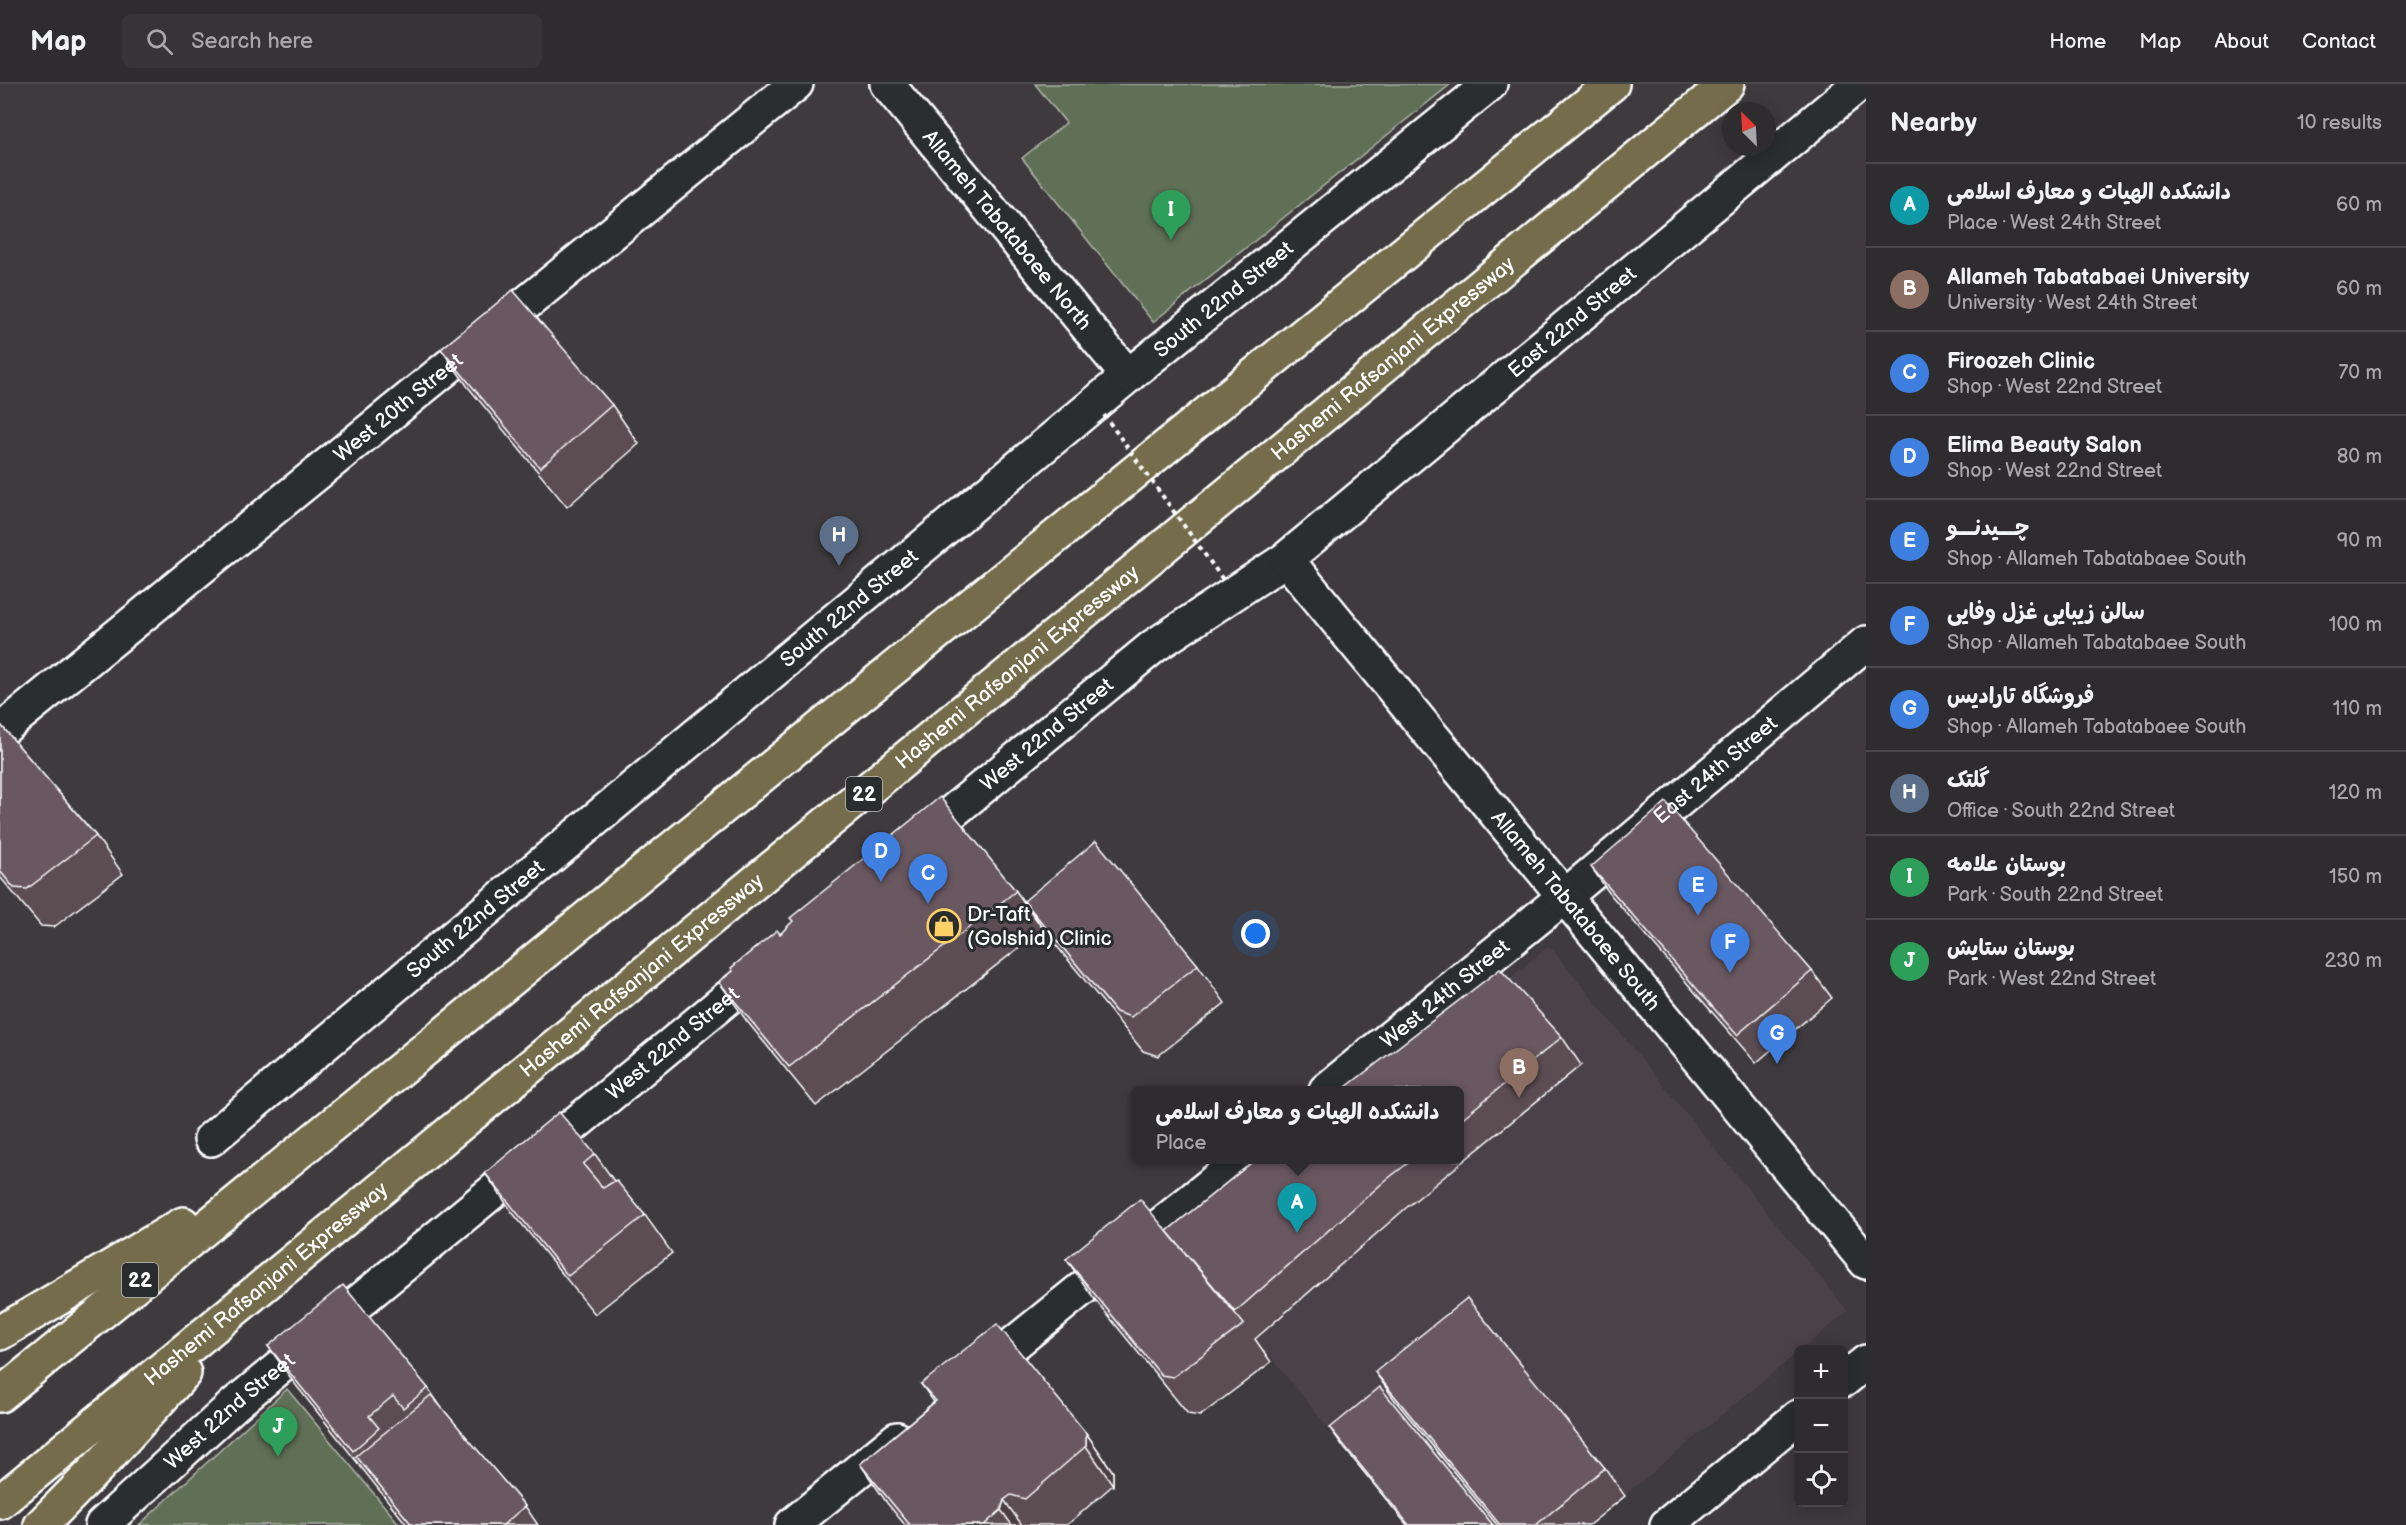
<!DOCTYPE html>
<html lang="en">
<head>
<meta charset="utf-8">
<style>
	:root { --surface:#2e2c2e; --page:#363436; --text:#f1f3f6; --muted:#a7a7aa; --line:#49484a; --accent:#ffd166 }
	body { margin:0; font-family:"Balsamiq Sans","Playpen Sans Arabic",sans-serif; background:var(--page); color:var(--text) }
	.controls { position:absolute; right:18px; bottom:18px; display:grid; overflow:hidden; border-radius:9px; box-shadow:0 3px 15px #0003 }
	.controls button { width:54px; height:54px; display:grid; place-items:center; padding:0; border:0; border-bottom:2px solid var(--line); background:var(--surface); color:var(--text); font:30px sans-serif }
	.compass { position:absolute; left:1722px; top:18px; width:54px; height:54px; border-radius:50%; background:var(--surface); box-shadow:0 3px 15px #0003; rotate:336deg }
	.you { position:absolute; left:1256px; top:850px; width:21px; height:21px; margin:-15px; border:4px solid #fff; border-radius:50%; background:#1a73e8; box-shadow:0 0 0 9px #1a73e833 }
	.badge { display:grid; place-items:center; width:39px; height:39px; border-radius:50%; background:var(--accent); color:#fff; font-size:20px; font-weight:700 }
	.pin { position:absolute; translate:-50% -50px; filter:drop-shadow(0 2px 3px #0008) }
	.pin::after { content:''; position:absolute; top:32px; width:21px; height:18px; background:inherit; clip-path:polygon(0 0,100% 0,50% 100%) }
	.popup { position:absolute; left:1131px; top:1002px; width:333px; height:78px; box-sizing:border-box; display:grid; place-content:center; border-radius:9px; background:var(--surface); filter:drop-shadow(0 2px 4px #0005); font-size:20px; white-space:nowrap; color:var(--muted) }
	.popup b { font-size:22px; color:var(--text) }
	.popup::after { content:''; position:absolute; left:50%; top:100%; margin-left:-12px; border:12px solid transparent; border-top-color:var(--surface) }
	.list { margin:0; padding:0; list-style:none }
	h2 { display:flex; justify-content:space-between; align-items:center; height:78px; margin:0; padding:0 24px; font-size:26px }
	h2 small { font-size:20px; font-weight:400; color:var(--muted) }
	.list li { display:grid; grid-template-columns:39px 1fr auto; gap:18px; align-items:center; box-sizing:border-box; height:84px; padding:0 24px; border-top:2px solid var(--line) }
	.list b { display:block; font-size:22px; white-space:nowrap }
	.list p { margin:0; font-size:20px; white-space:nowrap; color:var(--muted) }
	.list em { font-size:20px; font-style:normal; color:var(--muted) }
	.icon { flex:none; width:33px; height:33px; fill:none; stroke:currentColor; stroke-width:2; stroke-linecap:round; stroke-linejoin:round }
	.map { position:relative; flex:none; width:1866px; height:1441px; overflow:hidden }
	header { display:flex; align-items:center; gap:36px; box-sizing:border-box; height:84px; padding:0 30px; background:var(--surface); border-bottom:2px solid var(--line) }
	header strong { font-size:28px }
	nav { display:flex; gap:33px; margin-inline-start:auto; font-size:21px }
	.search { width:420px; height:54px; background:var(--page); display:flex; align-items:center; gap:15px; box-sizing:border-box; padding:0 21px; border-radius:9px; color:var(--muted); font-size:22px }
	main { display:flex }
	aside { flex:1; background:var(--surface) }
	.map>svg:first-child { display:block }
	.built { fill:#4c4348 }
	.green { fill:#616f57; stroke:#b0b7ab; stroke-width:1.5 }
	.lines { fill:none; stroke-linecap:round; stroke-linejoin:round }
	.street-casing { stroke:#fff; stroke-width:38 }
	.secondary-casing { stroke:#fff; stroke-width:38 }
	.highway-casing { stroke:#fff; stroke-width:38 }
	.street { stroke:#2a2d2e; stroke-width:33 }
	.secondary { stroke:#2a2d2e; stroke-width:33 }
	.highway { stroke:#746c4b; stroke-width:33 }
	.path-bridge { stroke:#fff; stroke-width:4; stroke-dasharray:4.5 4.5; stroke-linecap:butt }
	.wall { fill:#5c4d53; stroke:#fff; stroke-width:1.5 }
	.shaded-wall { fill:#4b3e43; stroke:#fff; stroke-width:1.5 }
	.building { fill:#6b5960; stroke:#fff; stroke-width:1.5 }
	.labels { text-anchor:middle; stroke-width:6; stroke-linejoin:round; paint-order:stroke }
	.shield { fill:#2a2d2e; stroke:#bfc0c0; stroke-width:1.5 }
	.shield-label { font-size:20px; font-weight:bold; fill:#fff }
	.street-label { font-size:21px; fill:#fff; stroke:#2a2d2e }
	.poi-label { font-size:21px; fill:#fff; stroke:#2a2d2e; text-anchor:start }
</style>
</head>
<body>
<header>
<strong>Map</strong>
<div class="search"><svg class="icon" aria-label="search" viewBox="0 0 24 24"><circle cx="10" cy="10" r="6"/><path d="M15 15l6 6"/></svg>Search here</div>
<nav><a>Home</a><a>Map</a><a>About</a><a>Contact</a></nav>
</header>
<main>
<div class="map">
<svg width="1866" height="1441" viewBox="0 0 1866 1441">
	<rect width="100%" height="100%" fill="#3e3a3d"/>
	<filter id="ink" filterUnits="userSpaceOnUse"><feTurbulence type="fractalNoise" baseFrequency=".0167" numOctaves="2"/><feDisplacementMap in="SourceGraphic" scale="12" xChannelSelector="R" yChannelSelector="G"/><feConvolveMatrix kernelMatrix="1 2 1 2 8 2 1 2 1" color-interpolation-filters="sRGB"/></filter>
	<g filter="url(#ink)">
		<path class="built" d="M1549 862 1848 1227 1802 1265 1798 1266V1268L1589 1441H1407L1183 1165 1459 1076V1006H1374Z"/>
		<path class="green" d="M1035 0H1451L1153 238 1022 74 1066 39Z
			M287 1305 400 1441H139Z"/>
		<g class="lines">
			<g class="street-casing">
				<g id="street">
					<path id="s1" d="M0 647 796 0"/>
					<path id="s2" d="M917 757 1154 562 1286 475"/>
					<path id="s3" d="M1326 1006 1564 813 1866 559"/>
					<path id="s4" d="M211 1055 1128 292"/>
					<path d="M979 1288 1241 1076"/>
					<path d="M1844 1296 1866 1278"/>
					<path id="s5" d="M102 1441 235 1320 764 884"/>
					<path d="M792 1441 897 1355"/>
					<path d="M1667 1441 1798 1333"/>
				</g>
			</g>
			<g class="secondary-casing">
				<g id="secondary">
					<path id="s6" d="M887 0 1128 292 1490 0"/>
					<path id="s7" d="M1859 0 1286 475 1866 1178"/>
				</g>
			</g>
			<g class="highway-casing">
				<g id="highway">
					<path d="M0 1249 183 1140"/>
					<path d="M0 1311 1612 0"/>
					<path id="s8" d="M0 1418 1727 0"/>
					<path d="M41 1441 106 1375 184 1289"/>
				</g>
			</g>
			<use href="#street" class="street"/>
			<use href="#secondary" class="secondary"/>
			<use href="#highway" class="highway"/>
			<path class="path-bridge" d="M1104 331 1224 497"/>
		</g>
		<path class="wall" d="M441 265 612 321 639 360 567 423 468 303Z
			M0 640 96 752 123 790 54 843 41 842 0 793Z
			M1591 783 1812 887 1832 914 1756 979 1610 810Z
			M1016 807 1043 845 816 1022 746 936 719 898 780 850Z
			M1024 817 1198 881 1225 919 1158 972 1143 967 1051 855Z
			M1562 953 1581 981 1406 1124 1255 1255 1271 1278 1200 1332 1188 1330 1093 1213 1066 1175 1167 1147 1255 1076H1459V1006Z
			M595 1070 614 1097 645 1131 672 1169 595 1230 512 1128 485 1089Z
			M268 1262 428 1304 441 1323 525 1422 538 1441H407L295 1300Z
			M1375 1288 1605 1384 1625 1412 1589 1441H1497L1394 1315Z
			M921 1300 1086 1349 1113 1388V1401L1067 1441H905L887 1419 860 1380 934 1318Z
			M1330 1344 1493 1441H1407L1345 1365Z"/>
		<path class="shaded-wall" d="M1086 1349 1113 1388V1401L1086 1362Z
			M1004 1416 1022 1441H1012L1001 1426Z"/>
		<path class="building" d="M513 206 612 321 540 384 441 265Z
			M0 640 96 752 27 805 14 804 0 787Z
			M940 713 1016 807 789 983 719 898 733 887 731 884 777 846 780 850 793 837 790 834Z
			M1666 718 1812 887 1737 951 1591 783Z
			M1096 757 1198 881 1131 933 1116 928 1024 817Z
			M1500 885 1562 953 1459 1037V1006H1342Z
			M559 1028 595 1070 583 1080 603 1104 616 1096 645 1131 568 1192 485 1089Z
			M1255 1076H1412L1386 1096 1235 1228 1167 1147Z
			M1140 1115 1244 1240 1173 1293 1161 1291 1066 1175Z
			M343 1201 428 1304 403 1324 393 1312 369 1332 379 1344 353 1367 268 1262Z
			M1467 1214 1605 1384 1536 1441H1500L1375 1288Z
			M997 1240 1086 1349V1362L1025 1415 1011 1411 1004 1416 1001 1426 984 1441H910L860 1380 936 1317 921 1300Z
			M1380 1303 1493 1441H1409L1330 1344Z
			M431 1311 525 1422 503 1441H412L356 1372Z"/>
	</g>
	<defs>
		<g id="shop-ring" transform="scale(1.725)"><circle r="9.5" fill="#2a2d2e" stroke="#ffd166" stroke-width="1.5"/><path d="M-5-2.5h2.3a2.7 3.5 0 0 1 5.4 0H5L5.5 6h-11ZM-1.5-2.5h3a1.5 2.3 0 0 0-3 0Z" fill="#ffd166"/></g>
	</defs>
	<g fill-rule="evenodd">
		<use href="#shop-ring" x="944" y="842"/>
	</g>
	<g class="labels">
		<g class="shield">
			<rect x="846" y="693" width="36" height="34" rx="4.5"/>
			<rect x="122" y="1179" width="36" height="34" rx="4.5"/>
		</g>
		<g class="shield-label">
			<text x="864" y="717">22</text>
			<text x="140" y="1203">22</text>
		</g>
		<g class="street-label">
			<text dy="7" stroke="none"><textPath href="#s6" startOffset="189">Allameh Tabatabaee North</textPath></text>
			<text dy="7" stroke="none"><textPath href="#s6" startOffset="501">South 22nd Street</textPath></text>
			<text transform="translate(1572 238) rotate(-40)" y="7">East 22nd Street</text>
			<text dy="7" stroke="none"><textPath href="#s8" startOffset="1802">Hashemi Rafsanjani Expressway</textPath></text>
			<text dy="7" stroke="none"><textPath href="#s1" startOffset="513">West 20th Street</textPath></text>
			<text dy="7" stroke="none"><textPath href="#s4" startOffset="830">South 22nd Street</textPath></text>
			<text dy="7" stroke="none"><textPath href="#s8" startOffset="1316">Hashemi Rafsanjani Expressway</textPath></text>
			<text dy="7" stroke="none"><textPath href="#s2" startOffset="168">West 22nd Street</textPath></text>
			<text dy="7" stroke="none"><textPath href="#s3" startOffset="504">East 24th Street</textPath></text>
			<text dy="7" stroke="none"><textPath href="#s7" startOffset="1200">Allameh Tabatabaee South</textPath></text>
			<text dy="7" stroke="none"><textPath href="#s4" startOffset="344">South 22nd Street</textPath></text>
			<text dy="7" stroke="none"><textPath href="#s8" startOffset="830">Hashemi Rafsanjani Expressway</textPath></text>
			<text dy="7" stroke="none"><textPath href="#s3" startOffset="153">West 24th Street</textPath></text>
			<text dy="7" stroke="none"><textPath href="#s5" startOffset="747">West 22nd Street</textPath></text>
			<text dy="7" stroke="none"><textPath href="#s8" startOffset="344">Hashemi Rafsanjani Expressway</textPath></text>
			<text dy="7" stroke="none"><textPath href="#s5" startOffset="171">West 22nd Street</textPath></text>
		</g>
		<g class="poi-label">
			<text x="967" y="837">Dr-Taft<tspan x="967" dy="24">(Golshid) Clinic</tspan></text>
		</g>
	</g>
</svg>
<div class="controls">
<button>+</button>
<button>−</button>
<button><svg class="icon" aria-label="locate" viewBox="0 0 24 24"><circle cx="12" cy="12" r="6"/><path d="M12 2v4M12 18v4M2 12h4M18 12h4"/></svg></button>
</div>
<svg class="compass" viewBox="-18 -18 36 36"><path d="M0-13l5 13h-10z" fill="#e53935"/><path d="M0 13l5-13h-10z" fill="#a7a7aa"/></svg>
<div class="you"></div>
<div class="pin badge" style="left:1297px;top:1149px;background:#0f9aa8">A</div>
<div class="popup"><b>دانشکده الهیات و معارف اسلامی</b>Place</div>
<div class="pin badge" style="left:1519px;top:1014px;background:#8d6e63">B</div>
<div class="pin badge" style="left:928px;top:820px;background:#3f7fe0">C</div>
<div class="pin badge" style="left:881px;top:798px;background:#3f7fe0">D</div>
<div class="pin badge" style="left:1698px;top:832px;background:#3f7fe0">E</div>
<div class="pin badge" style="left:1730px;top:889px;background:#3f7fe0">F</div>
<div class="pin badge" style="left:1777px;top:980px;background:#3f7fe0">G</div>
<div class="pin badge" style="left:839px;top:482px;background:#5c6f8a">H</div>
<div class="pin badge" style="left:1171px;top:156px;background:#2e9e5b">I</div>
<div class="pin badge" style="left:278px;top:1373px;background:#2e9e5b">J</div>
</div>
<aside>
<h2>Nearby<small>10 results</small></h2>
<ul class="list">
<li><span class="badge" style="background:#0f9aa8">A</span><div><b>دانشکده الهیات و معارف اسلامی</b><p>Place · West 24th Street</p></div><em>60 m</em></li>
<li><span class="badge" style="background:#8d6e63">B</span><div><b>Allameh Tabatabaei University</b><p>University · West 24th Street</p></div><em>60 m</em></li>
<li><span class="badge" style="background:#3f7fe0">C</span><div><b>Firoozeh Clinic</b><p>Shop · West 22nd Street</p></div><em>70 m</em></li>
<li><span class="badge" style="background:#3f7fe0">D</span><div><b>Elima Beauty Salon</b><p>Shop · West 22nd Street</p></div><em>80 m</em></li>
<li><span class="badge" style="background:#3f7fe0">E</span><div><b>چـــیدنـــو</b><p>Shop · Allameh Tabatabaee South</p></div><em>90 m</em></li>
<li><span class="badge" style="background:#3f7fe0">F</span><div><b>سالن زیبایی غزل وفایی</b><p>Shop · Allameh Tabatabaee South</p></div><em>100 m</em></li>
<li><span class="badge" style="background:#3f7fe0">G</span><div><b>فروشگاه تارادیس</b><p>Shop · Allameh Tabatabaee South</p></div><em>110 m</em></li>
<li><span class="badge" style="background:#5c6f8a">H</span><div><b>گلتک</b><p>Office · South 22nd Street</p></div><em>120 m</em></li>
<li><span class="badge" style="background:#2e9e5b">I</span><div><b>بوستان علامه</b><p>Park · South 22nd Street</p></div><em>150 m</em></li>
<li><span class="badge" style="background:#2e9e5b">J</span><div><b>بوستان ستایش</b><p>Park · West 22nd Street</p></div><em>230 m</em></li>
</ul>
</aside>
</main>
</body>
</html>
